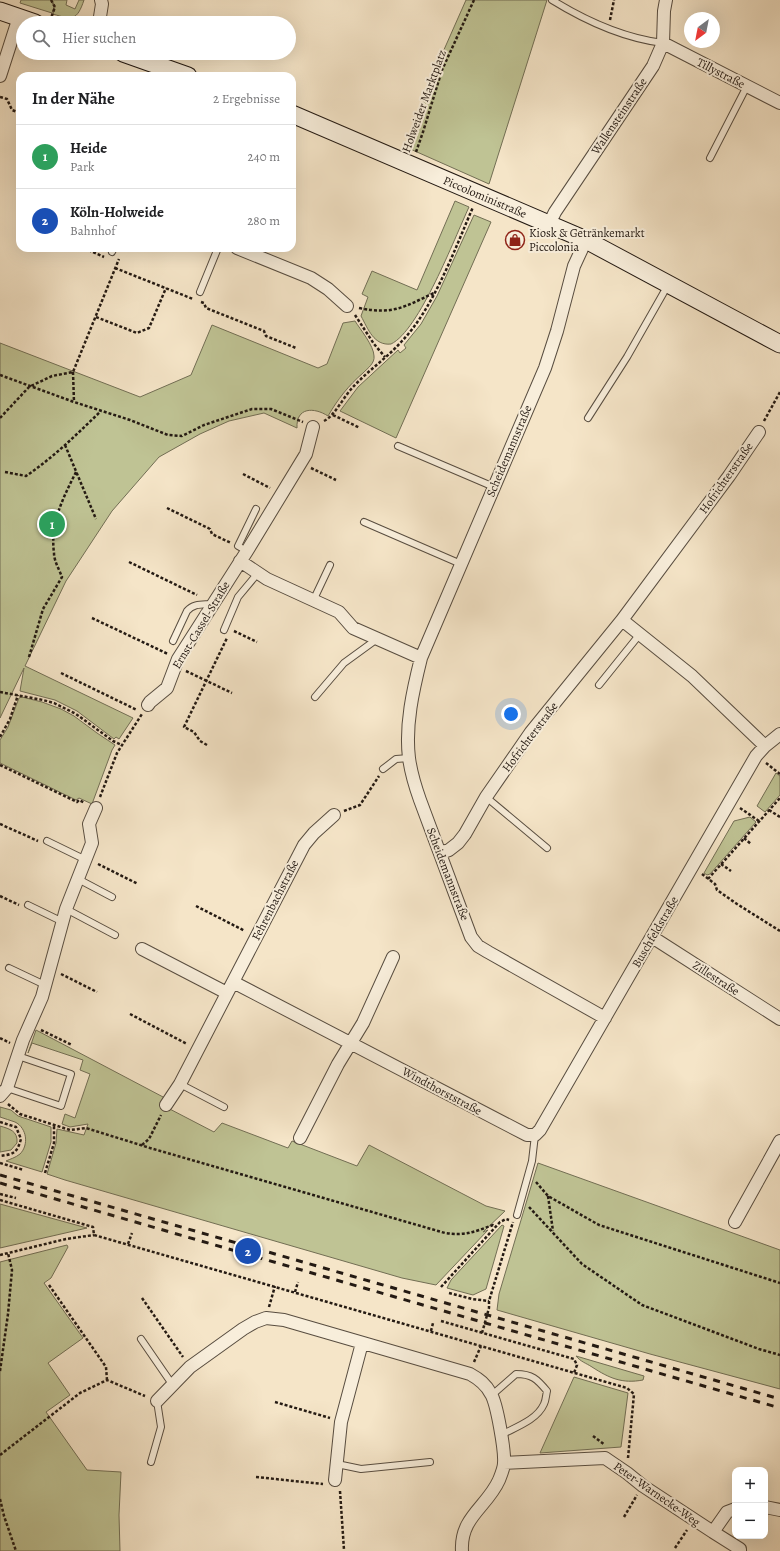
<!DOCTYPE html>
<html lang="de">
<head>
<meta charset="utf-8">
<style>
	:root { --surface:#fff; --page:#f2f2f2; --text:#202124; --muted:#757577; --line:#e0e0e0; --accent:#8f2418 }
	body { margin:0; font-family:Alegreya,serif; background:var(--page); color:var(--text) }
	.controls { position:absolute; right:12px; bottom:12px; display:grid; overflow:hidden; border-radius:8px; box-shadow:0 4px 16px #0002 }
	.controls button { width:36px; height:36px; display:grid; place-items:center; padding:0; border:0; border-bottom:1px solid var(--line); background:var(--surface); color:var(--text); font:20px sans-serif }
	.compass { position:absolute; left:684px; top:12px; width:36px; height:36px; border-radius:50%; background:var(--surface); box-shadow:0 4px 16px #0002; rotate:212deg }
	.you { position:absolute; left:511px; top:714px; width:14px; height:14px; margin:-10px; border:3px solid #fff; border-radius:50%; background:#1a73e8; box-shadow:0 0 0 6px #1a73e833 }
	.badge { display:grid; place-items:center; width:26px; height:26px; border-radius:50%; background:var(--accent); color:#fff; font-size:13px; font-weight:700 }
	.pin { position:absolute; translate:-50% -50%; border:2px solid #fff; box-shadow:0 1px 4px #0006 }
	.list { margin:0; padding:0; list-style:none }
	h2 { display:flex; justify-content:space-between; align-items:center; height:52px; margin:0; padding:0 16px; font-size:17px }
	h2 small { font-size:13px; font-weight:400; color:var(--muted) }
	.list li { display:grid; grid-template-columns:26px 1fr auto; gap:12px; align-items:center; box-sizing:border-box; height:64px; padding:0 16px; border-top:1px solid var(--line) }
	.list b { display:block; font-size:15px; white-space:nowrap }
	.list p { margin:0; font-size:13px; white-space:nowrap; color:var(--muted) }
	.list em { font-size:13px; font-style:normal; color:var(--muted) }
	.icon { flex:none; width:22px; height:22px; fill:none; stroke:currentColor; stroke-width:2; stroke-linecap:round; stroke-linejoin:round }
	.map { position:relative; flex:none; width:780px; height:1551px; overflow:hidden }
	.search { position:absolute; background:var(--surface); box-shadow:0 4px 16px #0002; left:16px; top:16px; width:280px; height:44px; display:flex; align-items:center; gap:10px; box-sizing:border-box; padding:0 14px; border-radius:22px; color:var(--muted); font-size:15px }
	.panel { position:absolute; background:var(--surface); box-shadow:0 4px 16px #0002; left:16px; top:72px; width:280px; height:180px; border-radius:12px }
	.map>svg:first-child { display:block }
	.green { fill:#bfc394; stroke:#726e54 }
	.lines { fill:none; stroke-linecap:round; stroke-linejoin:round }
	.lane-casing { stroke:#584d40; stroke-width:8 }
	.street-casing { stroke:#584d40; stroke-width:14 }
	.secondary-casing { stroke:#241a13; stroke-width:19 }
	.path { stroke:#241a13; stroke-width:2.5; stroke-dasharray:3 2; stroke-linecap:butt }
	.lane { stroke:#f8eedb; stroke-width:6 }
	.street { stroke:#f8eedb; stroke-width:12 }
	.secondary { stroke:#f8eedb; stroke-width:17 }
	.rail { stroke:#241a13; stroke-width:3; stroke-dasharray:7 7; stroke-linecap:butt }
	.labels { text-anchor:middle; stroke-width:4; stroke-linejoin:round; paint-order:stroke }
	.street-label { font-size:12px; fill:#241a13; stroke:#f8eedb }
	.poi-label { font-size:12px; fill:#241a13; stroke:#f8eedb; text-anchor:start }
</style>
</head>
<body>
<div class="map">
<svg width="780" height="1551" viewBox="0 0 780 1551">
	<rect width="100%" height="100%" fill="#f5e5c8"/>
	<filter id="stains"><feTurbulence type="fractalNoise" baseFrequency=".005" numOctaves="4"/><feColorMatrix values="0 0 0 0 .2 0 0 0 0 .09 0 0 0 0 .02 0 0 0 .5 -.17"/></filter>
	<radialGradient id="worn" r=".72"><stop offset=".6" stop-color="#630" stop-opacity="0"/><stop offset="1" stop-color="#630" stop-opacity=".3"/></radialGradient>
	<path class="green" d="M21 0H51L54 7 52 13 20 3Z
		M52 0H67L66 5 75 9 79 0H84C77 21 72 20 53 14L55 7Z
		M466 0H547L489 184 408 148 435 70Z
		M455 201 469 207C455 237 419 331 391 344 374 346 368 329 361 316L368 297 362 294 372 271 417 290Z
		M474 215 491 222 396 438 340 411 358 387 398 350 400 353 406 348 404 345 421 324 437 296Z
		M355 321C360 329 374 346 374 356 375 363 368 368 363 373 348 386 338 399 328 416 314 407 296 407 297 428L264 413 229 421 200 434 159 457 112 511 66 581 25 666 133 718 119 739 116 737 114 739 77 711 55 700 20 691 24 668 0 718V343L140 397 191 375 212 325 318 368 327 364 343 323Z
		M22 697 42 702 61 709 74 716 97 733 115 745 112 750 92 804 79 798 76 800 0 763V740L8 727 19 698Z
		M776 773 780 776V795L765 812 757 806Z
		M750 817 756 822 710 874 707 875 704 873 734 821Z
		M36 1030 165 1098 162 1105 214 1132 222 1123 288 1148 292 1141 357 1166 369 1145 486 1206 505 1211 483 1232 488 1230 436 1285 402 1278 65 1180 47 1174 56 1143 57 1129 84 1135 88 1124 70 1127 62 1124 65 1114 75 1118 90 1074 80 1070 83 1060 32 1043 28 1053Z
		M0 1107 11 1110 18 1116 51 1127V1142L42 1172 6 1161C10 1159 15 1158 20 1154 29 1145 27 1128 15 1122 10 1120 5 1119 0 1117Z
		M0 1126C10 1129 18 1131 17 1143L11 1150 0 1152Z
		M538 1163 780 1250V1389L650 1354 497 1310 499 1294Z
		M0 1204 87 1228 0 1248Z
		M502 1225 504 1226 486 1289 473 1295 447 1288 451 1280Z
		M67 1245 68 1247 51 1278 44 1283 83 1338 48 1363 70 1395 46 1412 87 1470 121 1472 119 1515 120 1551H0V1262Z
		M576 1356 644 1376 643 1380C622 1384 609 1378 592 1367 586 1363 581 1362 576 1356Z
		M574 1377 628 1393 621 1447 540 1453Z"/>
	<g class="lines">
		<g class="lane-casing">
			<path id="lane" d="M552 0C586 21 623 38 663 43
				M710 158 747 86
				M112 252 114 248
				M200 292 218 248
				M588 418 627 357 668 285
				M398 446 494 487
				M364 522 461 564
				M247 551 238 546 256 509
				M313 601 330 565
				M224 630 238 597 258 573
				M173 641 187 611C194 603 203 605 212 604
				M599 685 640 634
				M315 697 344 663 377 639
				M383 769 396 759 409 758
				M486 797 547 848
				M47 841 86 860
				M78 879 112 897
				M28 905 63 922
				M66 909 115 935
				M9 968 45 985
				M180 1084 224 1107
				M7 1088 61 1106 71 1074 18 1056
				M517 1215 532 1161 535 1135
				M141 1339 172 1384
				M492 1395 516 1374C532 1374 537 1379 547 1391 546 1395 546 1400 544 1404 537 1420 516 1427 501 1435
				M151 1462 161 1427 157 1401
				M337 1464 361 1469 430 1462"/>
		</g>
		<g class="street-casing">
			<path id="street" d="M99 23 102 4 101 0
				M663 43 780 103
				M0 76 19 17
				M549 224 555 212 653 66 663 43 664 11 666 0
				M586 240 574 266 557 331 545 368 421 658C413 690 405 725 409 758 411 773 415 786 420 800L471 937 478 946 488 952 605 1018
				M237 248 311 278 328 289 347 306
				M240 561 267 579 339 612 353 628 421 658
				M622 620 692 676 765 746
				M148 705 150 702 167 688 178 659 247 551 306 454 313 427
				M440 853 449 850 458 843 465 834 486 797 531 732 622 620 729 476 759 432
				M652 937 780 1019
				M142 949 227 993
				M233 982 527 1135H535L540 1130 756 756 765 746 780 734
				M0 1096 7 1088 23 1040 42 997 66 909 92 843 89 824 96 808
				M166 1105 180 1084 304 845 314 833 334 815
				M300 1138 338 1064 363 1023 393 957
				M735 1222 780 1141
				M157 1401 190 1367 243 1329 255 1322 266 1318 284 1320 470 1374C479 1379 486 1384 491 1394 497 1404 505 1451 504 1463 504 1468 501 1475 499 1480 487 1507 460 1517 462 1551
				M504 1463 605 1458 627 1473 643 1486 713 1532 727 1512 735 1509
				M335 1480 341 1422 362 1343
				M765 1507 780 1510
				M713 1532 740 1549V1551"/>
		</g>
		<g class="secondary-casing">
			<path id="secondary" d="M0 11 35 23
				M123 53 188 76
				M292 114 586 240 780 344"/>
		</g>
		<path class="path" d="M610 20 614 0
			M50 21 55 7 51 0
			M0 97 7 99 12 110 20 113
			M416 152 423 132 442 70 474 0
			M84 248 104 257
			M115 268 193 299
			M201 302 204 303 206 308 264 331 266 336 296 348
			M359 308C393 315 404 307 434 293
			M355 315 374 344 385 357
			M96 317 137 333 149 328 166 288
			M73 372 74 402
			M0 375 74 402 130 420 168 435 182 436 204 425 252 409H271L303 422
			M333 415 360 428
			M0 418 29 387 52 376 73 372 119 259
			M324 421C336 415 344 395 355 385 370 369 388 357 402 341 433 309 455 249 473 207
			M764 421 780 392
			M65 445 96 519
			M311 468 336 480
			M5 472 26 476C54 457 77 434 101 411
			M243 474 270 488
			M167 508 210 529 212 534 231 543
			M129 562 197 595
			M92 618 168 654
			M234 631 257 642
			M29 657 43 609 62 577C59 569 54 561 54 553 50 523 63 498 76 472
			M186 671 232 693
			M61 673 137 710
			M0 692 43 700 54 703 76 714 113 741 122 745
			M0 737 10 719 18 695
			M207 745 200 741 194 732 184 727 227 638
			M766 763 780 774
			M0 765 77 802 79 800 85 803
			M100 797 117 753 142 714
			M740 808 759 821
			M769 810 780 817
			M344 811 360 805 379 776
			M0 824 38 841
			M744 838 751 844
			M98 864 138 884
			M721 864 731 871
			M702 874 715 884 717 890 737 904 780 931
			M708 879 780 798
			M0 896 19 905
			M196 906 245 931
			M61 974 97 992
			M130 1014 187 1044
			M41 1030 72 1045
			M0 1038 10 1043
			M8 1104 20 1114 70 1130 86 1128 150 1148 445 1233C465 1236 474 1232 493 1225L496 1227
			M0 1122 16 1127 21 1139C17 1153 14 1154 0 1156
			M142 1145 149 1139 161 1115
			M0 1163 24 1170
			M45 1173 54 1143V1125
			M536 1182 548 1196 599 1225 780 1283
			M0 1194 16 1198
			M548 1196 553 1231
			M0 1200 93 1227 94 1235 627 1388 634 1394 628 1458
			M529 1207 582 1264 642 1305 759 1349 780 1355
			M128 1244 132 1233
			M0 1255 66 1239 94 1235
			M49 1285 106 1367 107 1380
			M441 1287 500 1222 506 1219 509 1220
			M295 1292 298 1282
			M449 1293 472 1299 489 1301
			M142 1298 183 1357
			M269 1307 275 1286
			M441 1321 574 1359 577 1365 574 1373
			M431 1331 433 1323
			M482 1333 489 1308V1301L513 1222
			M474 1362 481 1346
			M0 1371 8 1314 12 1270 8 1253
			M275 1402 330 1418
			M593 1436 605 1445
			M0 1455 80 1393 107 1380 145 1396
			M256 1477 323 1484
			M340 1491 344 1550
			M0 1499 4 1516 16 1551
			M624 1517 637 1495
			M675 1548 687 1530"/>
		<use href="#lane" class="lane"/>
		<use href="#street" class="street"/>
		<use href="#secondary" class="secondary"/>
		<path class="rail" d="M0 1175 780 1399
			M0 1183 780 1408"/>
	</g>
	<defs>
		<g id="shop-ring" transform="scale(1)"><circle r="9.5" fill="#f8eedb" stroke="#8f2418" stroke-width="1.5"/><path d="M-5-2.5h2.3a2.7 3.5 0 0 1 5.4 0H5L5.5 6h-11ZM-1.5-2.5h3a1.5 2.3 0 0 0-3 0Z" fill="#8f2418"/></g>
	</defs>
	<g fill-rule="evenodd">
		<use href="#shop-ring" x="515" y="240"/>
	</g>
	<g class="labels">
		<g class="street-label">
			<text transform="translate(721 73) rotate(27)" y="4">Tillystraße</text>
			<text transform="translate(424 101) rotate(-70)" y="4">Holweider Marktplatz</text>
			<text transform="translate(619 116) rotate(-56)" y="4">Wallensteinstraße</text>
			<text transform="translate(485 197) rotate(23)" y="4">Piccoloministraße</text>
			<text transform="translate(509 451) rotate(-67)" y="4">Scheidemannstraße</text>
			<text transform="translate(726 478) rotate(-55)" y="4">Hofrichterstraße</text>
			<text transform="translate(201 625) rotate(-59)" y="4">Ernst-Cassel-Straße</text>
			<text transform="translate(530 737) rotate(-53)" y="4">Hofrichterstraße</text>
			<text transform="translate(448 874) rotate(69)" y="4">Scheidemannstraße</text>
			<text transform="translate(275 900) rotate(-63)" y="4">Fehrenbachstraße</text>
			<text transform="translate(655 932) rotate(-60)" y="4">Buschfeldstraße</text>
			<text transform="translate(716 978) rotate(33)" y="4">Zillestraße</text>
			<text transform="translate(442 1091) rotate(28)" y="4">Windthorststraße</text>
			<text transform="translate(657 1494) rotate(35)" y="4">Peter-Warnecke-Weg</text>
		</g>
		<g class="poi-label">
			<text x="529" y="237">Kiosk &amp; Getränkemarkt<tspan x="529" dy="14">Piccolonia</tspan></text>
		</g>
	</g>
	<rect width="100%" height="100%" filter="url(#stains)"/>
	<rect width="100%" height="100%" fill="url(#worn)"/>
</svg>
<div class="controls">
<button>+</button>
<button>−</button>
</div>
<svg class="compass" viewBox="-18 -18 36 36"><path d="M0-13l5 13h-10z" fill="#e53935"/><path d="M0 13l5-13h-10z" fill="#757577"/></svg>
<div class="you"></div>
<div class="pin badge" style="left:52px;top:524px;background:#2e9e5b">1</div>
<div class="pin badge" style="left:248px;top:1251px;background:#1a4fb4">2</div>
<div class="search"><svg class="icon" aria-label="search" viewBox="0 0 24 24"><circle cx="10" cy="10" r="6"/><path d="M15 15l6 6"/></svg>Hier suchen</div>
<section class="panel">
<h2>In der Nähe<small>2 Ergebnisse</small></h2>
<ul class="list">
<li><span class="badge" style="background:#2e9e5b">1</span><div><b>Heide</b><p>Park</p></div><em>240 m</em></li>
<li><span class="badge" style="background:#1a4fb4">2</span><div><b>Köln-Holweide</b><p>Bahnhof</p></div><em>280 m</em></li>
</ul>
</section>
</div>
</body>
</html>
